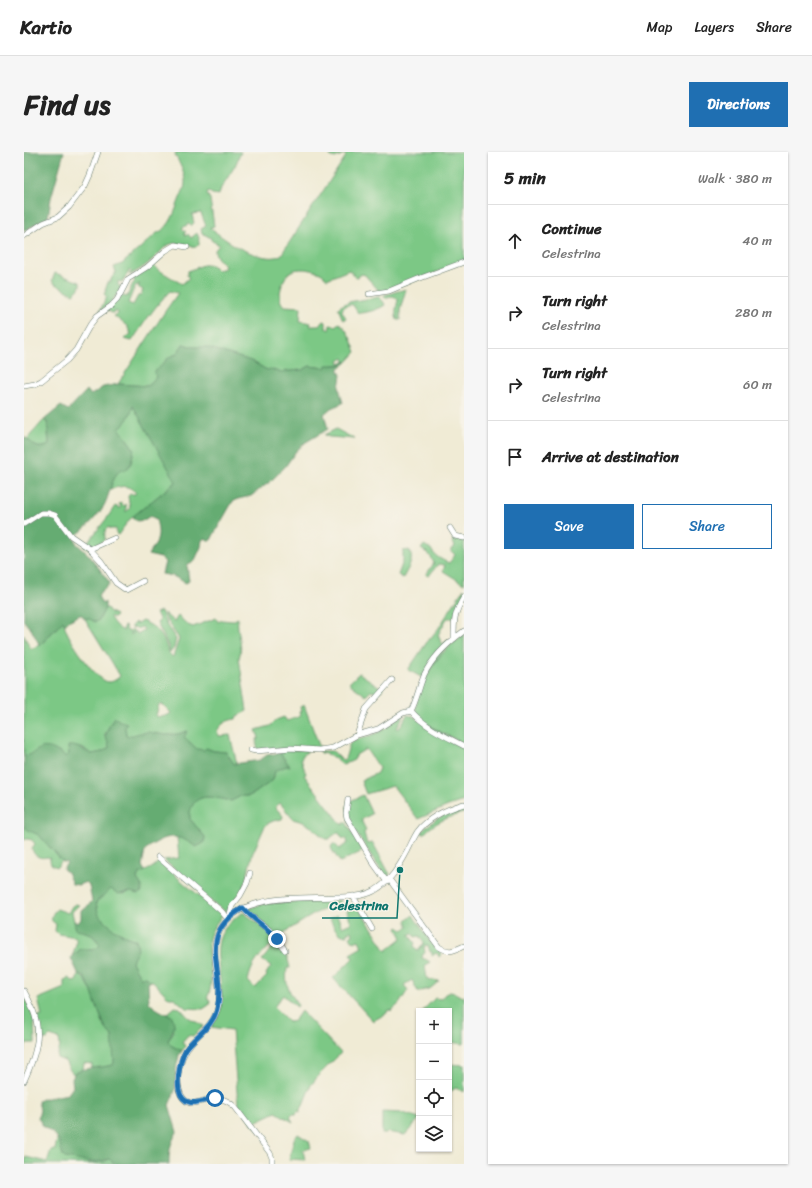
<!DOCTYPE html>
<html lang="en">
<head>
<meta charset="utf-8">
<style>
	:root { --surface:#fff; --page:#f6f6f6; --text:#222; --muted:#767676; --line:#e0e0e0; --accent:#1f6fb2 }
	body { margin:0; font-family:Sriracha,sans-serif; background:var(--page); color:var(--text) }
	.controls { position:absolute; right:12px; bottom:12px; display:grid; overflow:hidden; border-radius:0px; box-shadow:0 1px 3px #0004 }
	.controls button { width:36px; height:36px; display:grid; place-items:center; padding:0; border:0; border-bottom:1px solid var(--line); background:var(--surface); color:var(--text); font:20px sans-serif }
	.stop { position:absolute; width:12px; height:12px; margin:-9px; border:3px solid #1f6fb2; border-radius:50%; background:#fff }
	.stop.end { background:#1f6fb2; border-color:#fff; box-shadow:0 1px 4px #0008 }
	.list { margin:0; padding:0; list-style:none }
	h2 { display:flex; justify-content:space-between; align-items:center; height:52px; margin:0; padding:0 16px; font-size:17px }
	h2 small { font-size:13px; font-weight:400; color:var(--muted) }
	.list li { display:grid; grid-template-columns:26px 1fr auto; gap:12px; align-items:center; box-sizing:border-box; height:72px; padding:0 16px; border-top:1px solid var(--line) }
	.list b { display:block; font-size:15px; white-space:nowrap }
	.list p { margin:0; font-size:13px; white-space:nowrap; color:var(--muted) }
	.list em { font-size:13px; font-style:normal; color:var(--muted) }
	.actions { display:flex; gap:8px; padding:12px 16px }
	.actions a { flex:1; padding:9px 0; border:1px solid var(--accent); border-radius:0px; text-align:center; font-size:14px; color:var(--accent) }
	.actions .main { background:var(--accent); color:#fff }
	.icon { flex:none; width:22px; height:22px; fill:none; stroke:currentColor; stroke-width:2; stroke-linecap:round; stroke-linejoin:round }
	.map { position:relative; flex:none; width:440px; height:1012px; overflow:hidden; border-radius:0px }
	header { display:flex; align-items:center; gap:24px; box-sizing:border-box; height:56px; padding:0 20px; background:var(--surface); border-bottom:1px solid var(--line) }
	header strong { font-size:19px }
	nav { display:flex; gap:22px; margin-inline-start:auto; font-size:14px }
	.intro { display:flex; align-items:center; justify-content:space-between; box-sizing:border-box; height:96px; padding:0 24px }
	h1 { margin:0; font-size:28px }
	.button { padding:10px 18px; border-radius:0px; background:var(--accent); color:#fff; font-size:14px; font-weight:700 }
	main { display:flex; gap:24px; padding:0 24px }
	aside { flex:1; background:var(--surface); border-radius:0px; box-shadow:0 1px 3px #0004 }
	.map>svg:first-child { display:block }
	.green { fill:#7cc885; stroke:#4e825c; fill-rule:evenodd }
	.forest { fill:#65ac72; stroke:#427453 }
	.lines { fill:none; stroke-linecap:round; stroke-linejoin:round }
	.minor-casing { stroke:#687a6c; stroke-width:6 }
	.minor { stroke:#fff; stroke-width:5 }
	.route { stroke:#1f6fb2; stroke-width:5 }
	.leader { fill:none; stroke:#0f766e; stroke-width:1.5 }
	.callout-dot { fill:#0f766e; stroke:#f7f3e8; stroke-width:1.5 }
	.callout-label { font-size:13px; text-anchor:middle; font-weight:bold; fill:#0f766e; stroke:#f7f3e8; stroke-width:3; stroke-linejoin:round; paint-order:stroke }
</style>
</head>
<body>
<header>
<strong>Kartio</strong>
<nav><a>Map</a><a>Layers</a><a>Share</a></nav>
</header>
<div class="intro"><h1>Find us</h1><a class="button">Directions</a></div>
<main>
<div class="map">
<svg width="440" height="1012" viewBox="0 0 440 1012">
	<rect width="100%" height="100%" fill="#f7f3e8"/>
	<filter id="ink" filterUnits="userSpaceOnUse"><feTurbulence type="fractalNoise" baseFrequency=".025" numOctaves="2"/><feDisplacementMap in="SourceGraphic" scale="8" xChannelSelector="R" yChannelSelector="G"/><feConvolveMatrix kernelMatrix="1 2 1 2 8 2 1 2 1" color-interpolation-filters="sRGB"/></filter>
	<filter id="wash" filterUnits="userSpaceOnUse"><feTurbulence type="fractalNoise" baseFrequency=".012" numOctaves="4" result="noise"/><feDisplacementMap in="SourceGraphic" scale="16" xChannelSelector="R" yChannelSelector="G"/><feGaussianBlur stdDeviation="0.9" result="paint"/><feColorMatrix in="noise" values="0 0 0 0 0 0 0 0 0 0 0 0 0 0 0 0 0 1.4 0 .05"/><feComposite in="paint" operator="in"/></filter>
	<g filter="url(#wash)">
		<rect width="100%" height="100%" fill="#f0ebd5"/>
		<path class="green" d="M152 0H217L211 14 197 36 195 43 188 42 184 39 183 42 186 47 190 74 186 76C194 82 203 89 212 94 222 100 247 110 257 103L322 4 320 2 311 6 306 4 308 0H440V110L357 141 341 123 338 122 332 126 325 118 303 127C301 125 299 122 296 121 289 117 272 115 266 120 260 124 255 139 256 146 256 149 258 152 260 154L277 155 276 169 287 171 286 174H294L299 169 302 170V176L305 178 306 173 311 174 315 171C324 177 328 190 332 200L322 211 320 206 315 209 317 212 309 213 301 216 286 214 278 218 255 220 243 218 227 209 182 195H169L159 192 153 202C141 205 140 213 131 220L132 225 124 234 94 232 142 158 154 141 146 139C131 154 120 171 108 189L100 187 107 182 103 174 90 164 94 162 93 159 88 161 82 158 96 143 103 145 108 133 111 129 108 125 128 112 133 117 158 132 165 126 163 124 164 119 179 113H188L193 118 201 116C199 108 191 108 191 98L195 93 187 88V86L178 81 177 77 182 74 177 61 168 62 170 71 167 74 165 72 158 76 162 80 160 81 162 84 164 82 167 86 173 81 175 86V93C166 98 156 87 144 93 139 96 135 102 130 106 123 113 115 118 106 123L105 122 108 120 106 118 98 130 94 129V133L97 135C92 145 86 152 76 159V158L83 145 80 142 82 139H81L84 130H87V127L92 120 90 115 98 112 133 81C147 76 151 58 156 46 158 41 161 36 161 31 162 23 154 9 151 2ZM116 132 114 135 119 138 117 143 114 144 109 153 104 151 111 134Z
			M31 121 56 130C57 136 53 139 49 142L31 132 28 129Z
			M382 137 376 158V168H373C370 160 373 154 374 147 370 143 366 144 361 146L360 143Z
			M355 145 359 149 361 153C354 158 342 161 334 161L329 153C325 152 322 153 319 156L318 159 322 166 319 168 314 156 315 155 324 150Z
			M109 254 153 331H150L105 368 94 383 92 382V377H86L85 375C79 378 81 384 81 388L68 397 60 395 83 366 91 354 95 356 97 355 95 352 96 351 100 354 102 352V360L106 356 104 344 106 342H111L112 341C103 331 97 335 86 337L89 328 92 322 96 318H102L107 311 110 297 95 276C103 270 106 263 109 254Z
			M20 268 23 271 25 293C14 298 11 294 3 287Z
			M312 277 325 284 331 286V287L305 285 300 283Z
			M430 386 440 389V432L419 419 421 413 414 412 405 424 402 423 410 411 405 402 397 397 400 393 407 397C410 404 418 408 425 411L431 403 427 399 431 394 428 390Z
			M385 398C391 408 384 416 379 426L374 423 379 409V399Z
			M440 436V442L429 466H424L422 468 414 483 417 490 419 492 424 488 426 489 399 526 384 518 403 490 414 477Z
			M81 456H83L86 460 92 463 90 466 87 464 86 465C89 471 93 476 100 479L99 475 101 474 103 479H106L108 477 110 479 105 482 106 483 112 479 113 482 120 478 118 475 113 477 111 475 108 476 107 474 111 470 113 472 118 469C128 473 135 478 140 488 143 494 143 501 149 505L155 487C150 478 142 471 140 461L150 470 154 464 164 473 169 475 192 466 194 470 198 468 208 469 214 466C212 480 220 492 215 506L223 559 213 564 212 567C203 568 198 571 193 579L195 584 206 583 213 612H210L202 600 190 599 182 596 180 599 173 597 160 585 163 579 154 582 142 583 134 582 105 584 102 583 101 574 90 565 81 582V585L84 590 85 596 78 600 68 602 58 596H44L45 602 42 605 35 600 15 597 8 603 0 604V483L7 497 15 493 16 494 39 469C41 473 41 476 43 480 48 491 73 530 85 530 89 530 93 527 96 524L89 512 61 467 64 466 75 468ZM135 552 139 553 147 561C144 564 136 566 132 564Z
			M137 459 143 474 152 487 150 496 146 501C144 490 138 482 133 471 137 468 134 465 132 461Z
			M440 482V592C428 585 397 572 392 560 390 556 393 549 394 545 402 519 418 498 440 482Z
			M335 521 359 537 354 541 347 539 342 544 325 531Z
			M280 553 296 596 234 598 232 590 233 589V587L235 586 232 578 246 574 252 568 260 565 263 569 277 564 275 560 277 559 276 555Z
			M380 562 373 576 375 577 383 563 389 564 440 595V649L424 654 394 667 369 634 342 642 337 629 353 621 355 616 342 597 332 603 330 608 319 613 306 603 297 601 296 599H309L317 607 320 608C324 602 323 594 328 589 338 586 350 583 359 578 367 573 371 566 380 562Z
			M258 598H283V600L279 603 277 607 282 622 280 623 318 673 322 670 339 699 316 710 308 698 307 695 309 692H311L315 697 324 691 322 686 319 687 314 680 305 687H301L289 676 279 670 269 667 256 651 251 655 259 664 258 667 249 669 243 672 240 676 228 703 222 729 219 737 202 760 190 752 140 708 155 706 153 685 165 689 172 695 180 690 181 685 166 667C165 662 166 659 168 654 176 639 194 647 207 649L217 644H225L231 641 249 628 251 619 258 615 266 614 256 601Z
			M339 643 348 662 338 667V670L342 678 340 681 343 692 349 691 364 719 366 722 362 726 360 723 325 670 323 654 326 649Z
			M440 656V661H439C425 665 410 670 400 682L397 680C409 667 423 661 440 656Z
			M0 674 4 678 15 683 38 709 33 715C27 713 26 712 26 706L23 705C16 707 9 704 8 696L11 692 8 688 3 687 0 688Z
			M134 710H136L161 732 199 763C193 770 187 778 185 787 181 807 193 827 183 846L186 848 185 853 179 857 162 856 150 846H145L141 842 129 829H127L122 825H116L108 810C112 798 116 801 112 787 101 787 81 771 75 763 73 760 73 754 72 750L82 742 83 739 87 737 98 742 107 740 114 742 116 731 113 727C115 720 123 719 129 715 131 714 132 712 134 710Z
			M315 748 316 751 292 761 253 785 224 760V757C238 750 255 751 271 750 285 750 300 749 315 748Z
			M52 752 55 753 48 760 50 769C59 776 70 783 76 793 70 803 65 795 58 797 55 799 52 801 49 802L52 792V785L34 782 31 779 32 772 28 769C27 764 29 760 33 757L44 761 48 754Z
			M333 754 348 776 362 799 378 786 373 776 374 775 379 778 384 775 382 769 389 763 405 788 418 802 415 805 414 802 412 801 408 804V800H406L404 793 400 794 401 801 399 802 398 806 403 808 406 810 401 813 403 827 415 829 407 836 394 840 388 828 380 833 384 838 375 852 367 859 366 858 363 859V861L349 869 309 826 329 806 326 802 338 795 335 788 330 790 326 785 329 783 327 779 322 782 323 784C314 784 309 774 306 767L313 763 318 775 327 771 323 759ZM388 781 391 785 395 784 400 791 394 799H393L390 794 391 791 385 783Z
			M218 761H220L242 777 251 787C250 791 247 793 243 797 233 807 227 814 224 829L231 836 243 824 242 822 247 814 238 808 251 792 254 791C261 799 264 806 266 816H263C261 837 265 836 274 854L273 855 259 843 250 855 265 870 270 869 277 859 317 901 296 922 287 933 276 960 274 959 272 962H268L266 965 269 970 252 960 231 970 232 975H231L214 952 208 878 187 875C190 870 194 865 196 859 198 852 198 844 197 838 195 803 184 783 218 761Z
			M54 821C70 832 72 858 81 875 83 879 87 881 88 885 91 893 90 902 90 910L89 913C82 915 75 915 68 917V912L60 911 59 917 51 920 50 923 45 917 41 909 33 906 36 894 35 887 26 884 23 887H15L13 865 18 864 14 847 40 836V828L45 826 50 830 53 828Z
			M426 840 431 841 438 845 440 843V892L425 890V859H400L399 858 411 846 417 847 421 842Z
			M0 842 10 867 11 891H2L0 904Z
			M151 855 156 856 164 865 180 874 169 884 164 883 158 890 161 894 158 899 148 894 144 889 150 879 143 862Z
			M425 912 440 913V940L432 936 425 940Z
			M358 960 379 961 395 966V967L381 983 363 980 362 982H358Z
			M274 982 285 989 287 996 279 998 281 1008 265 1007 270 987Z
			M33 987 35 989 65 1011 82 1009 85 1007 91 1012H0L2 1005 23 1010 27 998H31Z"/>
		<path class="forest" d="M0 0H40L27 46 24 65 0 79Z
			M159 192 169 195H182L227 209 243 218 247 217 255 220 278 218 286 214 301 216 302 213H315L322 209V211L315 216V219L317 223 315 236 319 251 307 256 300 262 304 277 282 290 272 299 261 315 247 329 227 344 214 347 209 349 189 384 187 388H184L181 386 178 388 177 395 171 408 163 413 165 429 162 431 149 424 138 422 141 410 137 406 124 403C126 399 129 396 131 393 136 384 134 376 132 367L126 364 120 368 113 369 108 365 133 345 152 330 109 254C106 264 103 270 95 276L110 297 107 311 102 318H96C86 328 86 345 78 357 73 364 66 372 59 378 56 381 52 382 50 386L52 389V391L65 403 86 431 82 436 76 440 74 444 78 452 81 450V456L75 468 71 470 64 466 61 467 58 463H56L46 468 41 473 39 469 19 490 16 494 7 477 0 469V285C10 290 11 300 25 293L24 271 20 268 37 254 44 258 63 238 67 243 79 235 94 232 124 234 132 225 130 220C140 213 141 205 153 202Z
			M90 565 96 569 103 571 101 574 102 583 105 584 116 581 124 580 142 583 154 582 164 579 160 585 173 597 180 598 182 596 190 599 202 600 210 612 236 608 243 603 256 601 266 615 262 614 251 619 249 628 231 641 225 644H217L207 649C194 647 176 639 168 654 166 659 165 663 166 667L181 685 180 691 172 695C151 679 140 684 121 698L118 714 121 719 114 723 113 727 118 734V740L114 742 107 740 94 742 87 737 72 750C73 754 73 760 75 763 81 771 101 787 111 787 117 802 112 798 108 810L116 825H122L127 829 124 831 125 850C131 857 140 861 148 864 153 877 148 878 144 889L148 894 158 899 155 903 152 917 151 939 145 953 153 980C146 992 145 998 145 1012H91L85 1007C71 1012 56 1009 41 1006L39 1004 35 989 30 982 20 975 14 966 16 958 14 949 18 947 44 942 49 935 48 927 51 920C63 915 77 916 89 913L90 910 88 884 82 877 71 850 67 837 60 825 54 821 47 806 49 802 53 801 56 797C64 797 71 801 76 793 70 782 64 780 52 778L50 769 54 771 57 767V759L58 757H61L68 749 65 733 62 730 54 733 48 732 43 720 39 717 43 711 39 710 15 683 4 678 0 674V604C8 603 8 601 15 597 24 592 35 600 42 605L45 602 44 594C54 593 60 599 68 602L78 600 85 596 84 590 81 585 86 572Z"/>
	</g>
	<g filter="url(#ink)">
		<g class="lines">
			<g class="minor-casing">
				<path id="minor" d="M0 84 19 71 34 65 45 55 61 34 66 23 74 0
					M345 142 365 139 394 127 440 110
					M0 234 11 232 17 229 43 208 52 198 66 173 73 164 87 154 93 148 104 127 123 115 141 99 151 93 163 95
					M0 372 17 361H25L31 363 47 384 66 397 77 409 92 431 102 438 119 429
					M426 376 431 384 440 386
					M66 397 91 386
					M440 479C425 490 408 506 400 523 395 535 393 547 387 559 401 575 421 584 440 594
					M430 487C430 468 430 461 440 445
					M333 583 342 557 368 528
					M227 598 232 599 267 596 295 598 309 596 333 583 354 577 379 561 387 559
					M324 647 322 661 323 666 350 712 363 730
					M134 705 197 759 204 767
					M365 727 415 795C425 801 429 799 440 794
					M329 744 348 777
					M219 756 224 762 248 780 261 798
					M205 766 208 754 216 744 223 731 226 721
					M0 839C20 873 16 894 0 929
					M248 1012V1006L246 1001 211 955C189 933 172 962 159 946 154 940 154 932 154 925 155 912 159 900 168 890 177 880 188 873 193 859 201 837 185 806 193 785 209 740 274 747 311 745 324 745 338 745 350 739 367 729 375 715 384 698 387 692 390 685 394 679 405 665 423 657 440 652"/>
			</g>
			<use href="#minor" class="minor"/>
		</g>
	</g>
	<g class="lines" filter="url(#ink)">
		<path class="route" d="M191 946C177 949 160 958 155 938 154 932 154 926 155 920 156 912 158 904 162 897 172 883 189 875 193 857 203 816 170 785 219 756 229 768 243 775 253 787"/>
	</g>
	<path class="leader" d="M376 718L373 766H298"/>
	<circle class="callout-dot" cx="376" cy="718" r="4"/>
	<g class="callout-label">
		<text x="335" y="758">Celestrina</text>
	</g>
</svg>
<div class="controls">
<button>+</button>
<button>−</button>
<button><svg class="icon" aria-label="locate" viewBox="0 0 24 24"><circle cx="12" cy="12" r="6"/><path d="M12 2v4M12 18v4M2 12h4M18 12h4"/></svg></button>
<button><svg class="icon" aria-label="layers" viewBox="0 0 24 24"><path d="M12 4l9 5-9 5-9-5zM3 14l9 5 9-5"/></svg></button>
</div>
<div class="stop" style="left:191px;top:946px"></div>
<div class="stop end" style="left:253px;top:787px"></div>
</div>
<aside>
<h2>5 min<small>Walk · 380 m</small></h2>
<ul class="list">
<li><svg class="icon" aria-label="ahead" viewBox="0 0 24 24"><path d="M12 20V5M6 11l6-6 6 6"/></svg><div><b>Continue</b><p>Celestrina</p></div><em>40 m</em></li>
<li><svg class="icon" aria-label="right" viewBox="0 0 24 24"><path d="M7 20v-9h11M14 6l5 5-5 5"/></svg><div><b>Turn right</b><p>Celestrina</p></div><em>280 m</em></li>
<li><svg class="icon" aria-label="right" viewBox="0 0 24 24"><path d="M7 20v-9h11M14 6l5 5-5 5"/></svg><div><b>Turn right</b><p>Celestrina</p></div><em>60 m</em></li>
<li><svg class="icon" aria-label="arrive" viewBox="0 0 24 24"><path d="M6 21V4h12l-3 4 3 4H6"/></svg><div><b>Arrive at destination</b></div></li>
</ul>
<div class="actions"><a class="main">Save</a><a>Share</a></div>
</aside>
</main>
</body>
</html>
